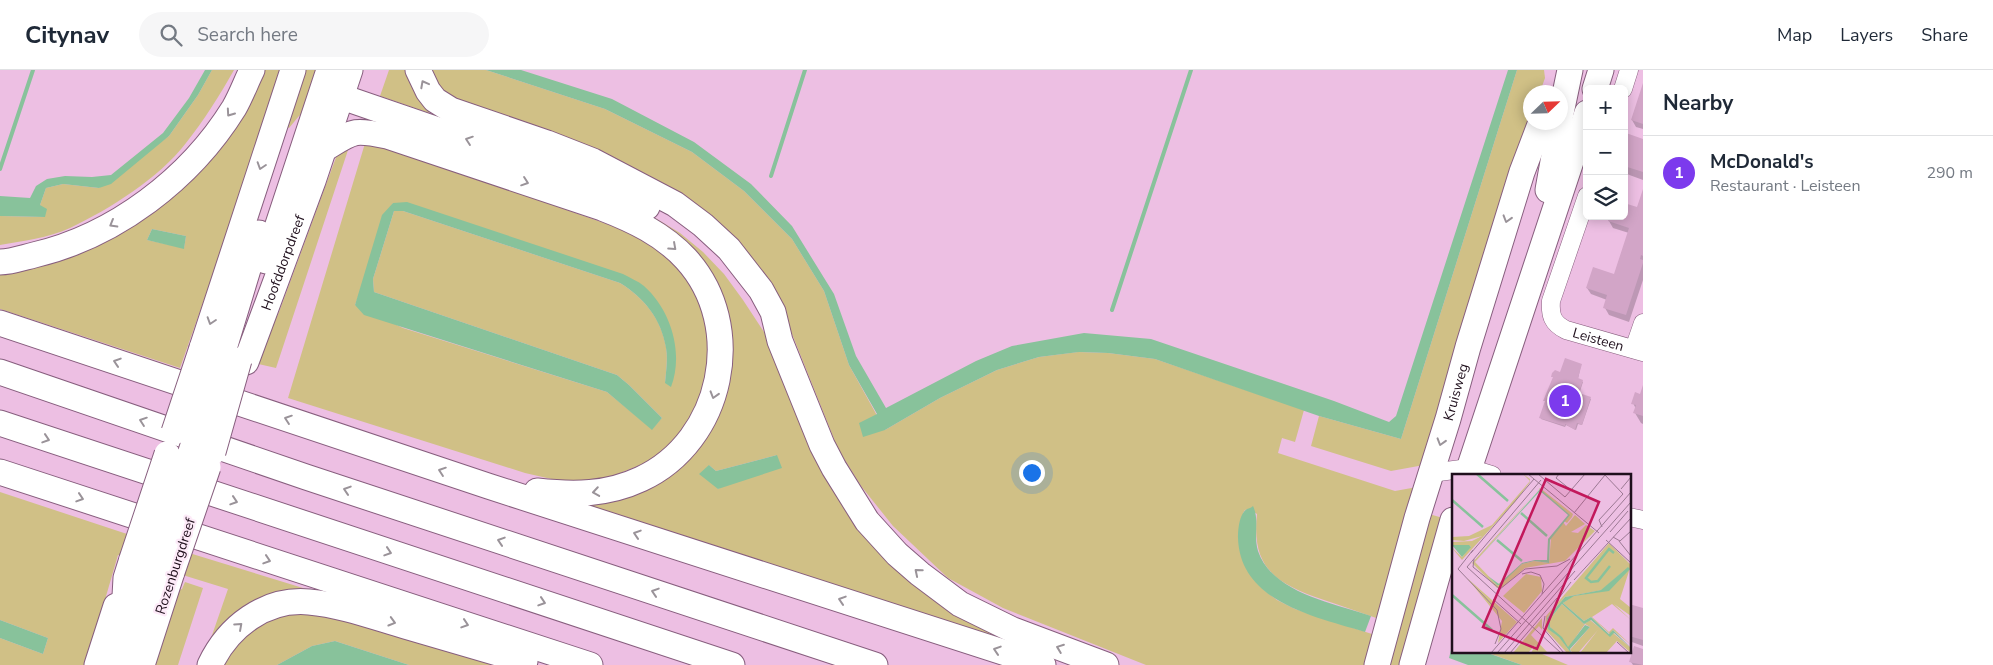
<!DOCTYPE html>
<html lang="en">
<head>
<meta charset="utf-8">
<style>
	:root { --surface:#fff; --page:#f6f6f7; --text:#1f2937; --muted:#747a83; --line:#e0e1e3; --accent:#7c3aed }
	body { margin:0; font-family:"Nunito Sans",sans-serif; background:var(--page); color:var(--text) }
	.controls { position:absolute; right:15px; top:15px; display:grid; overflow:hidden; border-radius:8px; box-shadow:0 2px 12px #0003 }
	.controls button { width:45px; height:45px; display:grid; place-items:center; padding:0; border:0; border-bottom:1px solid var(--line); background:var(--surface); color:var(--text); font:25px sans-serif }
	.compass { position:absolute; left:1523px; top:15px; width:45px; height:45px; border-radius:50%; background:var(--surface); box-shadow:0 2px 12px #0003; rotate:67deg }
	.you { position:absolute; left:1031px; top:402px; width:18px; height:18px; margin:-12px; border:4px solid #fff; border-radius:50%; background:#1a73e8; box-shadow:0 0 0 8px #1a73e833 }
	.badge { display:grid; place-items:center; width:32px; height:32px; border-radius:50%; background:var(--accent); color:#fff; font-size:16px; font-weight:700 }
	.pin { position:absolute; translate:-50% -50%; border:2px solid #fff; box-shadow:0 1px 5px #0006 }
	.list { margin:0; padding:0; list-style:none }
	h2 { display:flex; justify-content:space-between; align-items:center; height:65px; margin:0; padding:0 20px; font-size:21px }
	h2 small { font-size:16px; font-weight:400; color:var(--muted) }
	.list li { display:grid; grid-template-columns:32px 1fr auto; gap:15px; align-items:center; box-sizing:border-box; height:75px; padding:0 20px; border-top:1px solid var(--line) }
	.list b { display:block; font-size:19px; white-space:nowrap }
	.list p { margin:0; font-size:16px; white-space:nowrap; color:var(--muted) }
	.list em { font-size:16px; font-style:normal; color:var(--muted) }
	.icon { flex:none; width:28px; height:28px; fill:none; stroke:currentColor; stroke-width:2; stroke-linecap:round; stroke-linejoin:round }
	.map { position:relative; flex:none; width:1643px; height:595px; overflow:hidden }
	header { display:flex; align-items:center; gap:30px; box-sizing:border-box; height:70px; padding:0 25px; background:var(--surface); border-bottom:1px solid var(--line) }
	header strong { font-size:24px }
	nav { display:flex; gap:28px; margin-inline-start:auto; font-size:18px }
	.search { width:350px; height:45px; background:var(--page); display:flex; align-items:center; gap:12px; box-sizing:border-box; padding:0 18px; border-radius:28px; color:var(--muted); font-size:19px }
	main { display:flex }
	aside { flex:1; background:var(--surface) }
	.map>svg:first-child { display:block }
	.green { fill:#d0c086; fill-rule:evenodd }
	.water { fill:#88c29b }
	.shadow { fill:#0003 }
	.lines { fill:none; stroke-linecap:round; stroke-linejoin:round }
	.stream { stroke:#88c29b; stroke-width:4 }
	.building { fill:#d2a5c7 }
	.minor-casing { stroke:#875e7e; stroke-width:19 }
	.highway-casing { stroke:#875e7e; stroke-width:27 }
	.minor { stroke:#fff; stroke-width:18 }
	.highway { stroke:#fff; stroke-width:25 }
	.highway-bridge-casing { stroke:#875e7e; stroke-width:27; stroke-linecap:butt }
	.highway-bridge { stroke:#fff; stroke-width:25 }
	.oneway { stroke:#9a9399 }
	.labels { text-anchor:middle; stroke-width:4.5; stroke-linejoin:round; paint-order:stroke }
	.street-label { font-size:14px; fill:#1f0f1c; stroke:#fdeaf8 }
	.inset-river { fill:none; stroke:#88c29b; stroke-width:2.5 }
	.inset-road { fill:none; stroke:#9b7993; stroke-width:1 }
	.view { fill:#c2185b; fill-opacity:0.15; stroke:#c2185b; stroke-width:2.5 }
	.inset-edge { fill:none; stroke:#1f0f1c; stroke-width:2.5 }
</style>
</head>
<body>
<header>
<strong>Citynav</strong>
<div class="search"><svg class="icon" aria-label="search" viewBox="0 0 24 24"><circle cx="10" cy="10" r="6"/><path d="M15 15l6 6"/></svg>Search here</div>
<nav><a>Map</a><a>Layers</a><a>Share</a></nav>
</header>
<main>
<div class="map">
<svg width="1643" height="595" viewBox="0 0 1643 595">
	<rect width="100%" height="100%" fill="#edbfe3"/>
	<path class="green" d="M212 0H234C220 25 204 50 186 73 159 108 110 139 70 158 48 168 23 171 0 175V146L45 147 40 135 46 118 63 114 99 118 169 66 198 25Z
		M260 0H285L180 298 0 239V198L127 153ZM152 159 186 166 184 178 147 170Z
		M300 0H322L309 39 299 46 289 58 282 55Z
		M389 0H412L432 34 429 43 380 26Z
		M428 0H486L605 39 692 82 744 121 792 169 824 221 849 295 885 360 940 328 997 300 1039 287 1078 282 1108 283 1155 289 1304 340 1295 372 1282 368 1278 383 1395 421 1417 417 1379 549C1361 543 1343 536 1324 530 1277 514 1251 499 1257 444L1249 439 1245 440 1243 443 1247 498 1264 520 1277 530 1295 539 1375 565 1368 595H1146L1003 538 948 508 893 456 861 416 838 379 790 259 723 164 448 28Z
		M1517 0H1544L1545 8 1540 22H1530V52L1424 395 1391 401 1311 376 1319 346 1401 369Z
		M366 70 630 162 650 171 689 209 701 235 708 257 711 287 695 345 675 373 650 391 608 408 569 413 525 403 288 328ZM393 133 643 216 676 289 665 313C666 302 668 288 666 277 661 248 644 228 620 213L403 141H394L373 209 374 222 617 305 629 315 662 348 652 359 607 322 403 258 355 235Z
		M351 71 276 298 254 293 279 242 338 82Z
		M647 143 680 163 703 182 724 204 743 230 766 265 817 384 835 420 1006 570 575 432 637 417 719 325 695 194ZM777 385 718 419 709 395 716 401Z
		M0 422 124 463 316 522 210 571 228 519 118 485 86 595H0V568L43 584 48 568 0 550Z
		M1429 444 1443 448 1403 595H1388Z
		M185 512 203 518 178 595H152L176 521 182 519Z
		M321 543 507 595H409L335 571 312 576 277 595H221L243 564 281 544Z
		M1483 581H1535L1568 595H1522Z"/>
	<path class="water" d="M205 0H212L198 25 169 66 111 114 99 118 63 114 46 118 40 135 47 139 45 147 0 146V126L30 128 36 116 47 109 65 106 92 107 111 105 163 63 189 28Z
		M486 0H521L612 29 694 72 751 114 792 156 834 224 856 286 886 338 976 291 1012 276 1084 263 1151 269 1334 331 1389 352 1396 346 1508 0H1517L1401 369 1319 346 1155 289 1108 283 1079 282 1039 287 997 300 940 328 885 360 863 367 859 353 877 344 849 295 824 221 792 169 744 121 692 82 605 39Z
		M407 132 623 204C630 208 638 211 644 216 671 240 684 283 671 317L665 313C666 302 668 288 666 278 661 248 644 228 620 213L403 141H394L373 209 374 222 617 305 629 315 662 348 652 360 607 322 364 245 355 235 382 145 393 133Z
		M152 159 186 166 184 179 147 170Z
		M777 385 782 398 718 419 699 404 709 395 716 401Z
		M1253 436C1260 451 1253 464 1258 481 1272 523 1333 533 1371 546L1365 562C1317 547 1240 533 1238 468 1238 460 1239 444 1247 439 1249 438 1251 438 1253 436Z
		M0 550 48 568 43 584 0 568Z
		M335 571 338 572 409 595H277L312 576Z
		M1453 572V581H1482L1522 595H1468L1449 588Z"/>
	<path class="shadow" d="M1643 16V59L1636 57 1632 50Z
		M1643 70V110L1624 103V73Z
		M1643 122V210L1629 252 1609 245 1605 238 1607 230 1591 224 1587 218 1615 205 1629 163 1613 158 1609 151 1624 146 1637 139Z
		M1581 295 1578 309 1583 312 1579 324 1591 329 1582 355 1578 354 1576 360 1566 355 1565 357 1541 349 1554 309 1553 307Z
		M1643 318V354L1641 353 1635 343 1636 339 1633 333 1641 325Z
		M1629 535 1643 540V576L1629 571Z
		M1643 580V595H1633L1631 592Z"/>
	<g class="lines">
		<path class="stream" d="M0 99 33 0
			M771 106 805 0
			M1112 240 1191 0"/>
	</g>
	<path class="building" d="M1643 13V54L1631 50Z
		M1626 63 1643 69V102L1624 96V69Z
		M1643 119V186L1641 185 1640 189 1643 190V193L1626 245 1603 238 1607 225 1586 218 1593 197 1614 204 1629 158 1608 151 1609 146H1624V133L1637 137Z
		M1565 288 1582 294 1578 308 1583 310 1579 323 1591 327 1582 355 1577 353 1575 360 1565 354V356L1539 348 1545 331H1543L1553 307H1551L1552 303 1555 300 1560 302Z
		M1643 315V346L1633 343 1636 335 1631 334 1635 322 1640 324Z
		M1629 534 1643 538V570L1629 566Z
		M1634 576 1643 579V595L1629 592Z"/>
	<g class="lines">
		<g class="minor-casing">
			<g id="minor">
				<path d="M1623 19 1629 0"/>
				<path id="s1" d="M1587 126 1551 231C1550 245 1552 253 1566 260L1643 282"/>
				<path d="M1634 279 1643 253"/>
				<path d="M1431 403 1469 398 1492 405"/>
				<path d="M1629 447 1643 450"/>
			</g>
		</g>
		<g class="highway-casing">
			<g id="highway">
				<path d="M418 0 428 21 435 30 451 40 547 73 593 91 675 134 703 155 729 179 761 220 773 242 780 271 822 375 834 398 867 451 897 484 920 504 960 534 1013 560 1106 595"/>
				<path d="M1595 19 1601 0"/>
				<path d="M342 27 598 115 647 137"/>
				<path d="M1560 48 1570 0"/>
				<path d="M324 79C354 61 352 59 387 66L602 138C633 150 663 164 686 189 747 256 723 371 641 409 607 425 574 425 537 421"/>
				<path d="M1548 120 1560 52"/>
				<path d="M266 191 329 0"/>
				<path d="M0 192C11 192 22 188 34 185 115 166 190 109 234 38 241 26 246 12 252 0"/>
				<path d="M0 253 488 416 1043 595"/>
				<path d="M202 278 293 0"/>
				<path d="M222 285 259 163"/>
				<path id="s2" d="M246 292 313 111 350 0"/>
				<path d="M0 302 306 407 875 595"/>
				<path d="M0 353 732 595"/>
				<path d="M0 402 590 595"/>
				<path d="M1467 405 1587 43"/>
				<path d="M123 563 126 508 132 489"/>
				<path d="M97 595 116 536"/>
				<path d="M118 595 154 497"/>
				<path d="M142 595 172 502"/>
				<path d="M210 595C228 557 265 528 309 532 342 535 374 547 405 556 445 568 485 579 525 591"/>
				<path id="s3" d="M1377 595 1417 448 1448 349 1468 277 1522 102 1541 52"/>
				<path d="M1412 595 1453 450"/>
			</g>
		</g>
		<use href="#minor" class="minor"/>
		<use href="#highway" class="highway"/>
		<g class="highway-bridge-casing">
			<path id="highway-bridge" d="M174 362 202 278
				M213 382 239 290
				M132 489 167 384
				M154 497 222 285
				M172 502 208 397"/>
		</g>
		<use href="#highway-bridge" class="highway-bridge"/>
	</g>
	<defs><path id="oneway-chevron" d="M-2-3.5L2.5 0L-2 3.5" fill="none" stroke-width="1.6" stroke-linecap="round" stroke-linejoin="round" transform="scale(1.25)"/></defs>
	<g class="oneway">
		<use href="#oneway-chevron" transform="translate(424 14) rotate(-118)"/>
		<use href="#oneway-chevron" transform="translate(230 43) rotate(125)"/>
		<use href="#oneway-chevron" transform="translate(469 70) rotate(-161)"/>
		<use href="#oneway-chevron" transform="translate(261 96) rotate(108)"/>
		<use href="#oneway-chevron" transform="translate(525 112) rotate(19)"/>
		<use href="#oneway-chevron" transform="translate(1507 149) rotate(107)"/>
		<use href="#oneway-chevron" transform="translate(113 154) rotate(150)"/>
		<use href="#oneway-chevron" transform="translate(673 177) rotate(42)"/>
		<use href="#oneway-chevron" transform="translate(211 251) rotate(108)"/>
		<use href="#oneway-chevron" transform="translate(117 292) rotate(-162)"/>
		<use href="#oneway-chevron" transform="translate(714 325) rotate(107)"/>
		<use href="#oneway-chevron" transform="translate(288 349) rotate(-161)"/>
		<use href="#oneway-chevron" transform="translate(143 351) rotate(-161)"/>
		<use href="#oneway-chevron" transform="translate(46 369) rotate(18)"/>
		<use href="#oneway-chevron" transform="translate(1441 372) rotate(107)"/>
		<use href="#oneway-chevron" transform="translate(442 401) rotate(-161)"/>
		<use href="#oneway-chevron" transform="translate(347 420) rotate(-162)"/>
		<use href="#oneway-chevron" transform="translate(596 422) rotate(171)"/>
		<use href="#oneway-chevron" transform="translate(80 428) rotate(18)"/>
		<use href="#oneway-chevron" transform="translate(234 431) rotate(18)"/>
		<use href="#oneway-chevron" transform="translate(637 464) rotate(-162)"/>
		<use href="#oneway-chevron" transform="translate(501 471) rotate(-162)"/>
		<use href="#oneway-chevron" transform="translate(388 482) rotate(18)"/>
		<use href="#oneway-chevron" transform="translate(267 490) rotate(18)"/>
		<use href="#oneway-chevron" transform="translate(918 502) rotate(-140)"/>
		<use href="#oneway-chevron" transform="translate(655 522) rotate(-162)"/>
		<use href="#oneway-chevron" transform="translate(842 530) rotate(-162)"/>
		<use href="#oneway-chevron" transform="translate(542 532) rotate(18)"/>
		<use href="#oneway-chevron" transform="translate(392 552) rotate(16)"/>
		<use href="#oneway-chevron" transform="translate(465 554) rotate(18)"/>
		<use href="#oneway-chevron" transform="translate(239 556) rotate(-42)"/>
		<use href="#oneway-chevron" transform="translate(1060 578) rotate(-159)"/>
		<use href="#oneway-chevron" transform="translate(997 580) rotate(-162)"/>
	</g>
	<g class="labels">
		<g class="street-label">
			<text dy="5" stroke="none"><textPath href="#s2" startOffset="106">Hoofddorpdreef</textPath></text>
			<text dy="5" stroke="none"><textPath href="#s1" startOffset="180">Leisteen</textPath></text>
			<text dy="5" stroke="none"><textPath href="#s3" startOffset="284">Kruisweg</textPath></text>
			<text transform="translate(175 496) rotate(-72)" y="5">Rozenburgdreef</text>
		</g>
	</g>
	<g transform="translate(1452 404)">
		<rect width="179" height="179" fill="#edbfe3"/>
		<path d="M71 0 78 5V8L63 28 10 86 0 74 10 83 19 72 0 71V68L20 67 30 62 12 67 0 66V63L17 62 40 51 78 7ZM88 14 121 40 120 43 115 49 112 47 117 41 87 15 23 88 45 111 70 90 82 87 97 89 99 64 111 48 114 52 123 41 133 50 119 58 126 59 134 51 143 57 113 87 73 94 51 113 45 114 20 89ZM157 69 179 91 168 125 179 134V142L162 130 179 146 160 130 140 143 157 158 161 154 179 171 161 156 158 160 139 143 132 147 111 129 121 122 151 117 176 93 150 116 113 123 95 144 96 154 108 164 119 179H115L93 155 94 142ZM74 100 89 103 90 117 72 139 51 122ZM15 104 65 148 46 169 50 147ZM110 130 132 150 138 146 158 162 161 159 179 174V179L165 167 154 179H128L146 156 126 179H121L118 176 138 153 133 150 116 174 98 153V145ZM90 144V156L87 152 79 161 96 179H79L84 170 76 179H61Z" fill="#d0c086"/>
		<path d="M88 15 118 41 98 66 97 89 82 87 70 90 48 111H45L36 102 47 110 70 89 83 86H95L96 65 116 41 88 17 23 88 24 93 23 88ZM0 71H17L19 73 10 83ZM176 93 178 95 157 117 122 122 111 129 132 147 139 143 157 160 161 156 179 174 162 159 158 163 139 146 132 150 110 130 98 145V153L110 163 116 173 133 151 138 153 118 175 119 179 107 163 96 155 95 144 113 123 149 116Z" fill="#88c29b"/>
		<path class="inset-river" d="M25 0 56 27M0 26 31 53M69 39 95 62M45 66 70 87M158 92 146 107 139 108 134 104 157 75 162 79M0 121 40 156"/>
		<path class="inset-road" d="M76 0 147 59M86 0 113 23 133 0M107 0 104 4 119 16M89 6 15 93 109 179M169 15 179 3M122 39 153 1M150 53 147 46 171 20 152 0M158 58 176 37M161 63 168 67 179 57M154 66 179 89M167 67 179 82M21 76 6 95 45 136 49 155 43 170M19 79 82 5M22 85 21 93 48 115 73 95 105 92 118 85M70 100 79 98 88 101 92 110 90 120M122 106 179 44M41 125 69 150M104 128 119 108M93 142 91 154 112 179M165 168 177 179M39 179 179 18M45 179 179 28M52 179 123 97M58 179 105 124"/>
		<path class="view" d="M94 5 147 28 85 175 31 153Z"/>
		<rect width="179" height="179" class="inset-edge"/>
	</g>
</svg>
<div class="controls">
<button>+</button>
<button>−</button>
<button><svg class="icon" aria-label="layers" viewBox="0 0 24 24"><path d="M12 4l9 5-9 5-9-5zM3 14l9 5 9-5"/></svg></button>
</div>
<svg class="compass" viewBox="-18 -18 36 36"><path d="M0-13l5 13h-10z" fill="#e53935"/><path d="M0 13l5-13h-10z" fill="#747a83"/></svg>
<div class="you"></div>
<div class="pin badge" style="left:1565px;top:331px">1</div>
</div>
<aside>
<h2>Nearby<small></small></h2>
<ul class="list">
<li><span class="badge">1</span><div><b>McDonald's</b><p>Restaurant · Leisteen</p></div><em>290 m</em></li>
</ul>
</aside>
</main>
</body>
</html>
